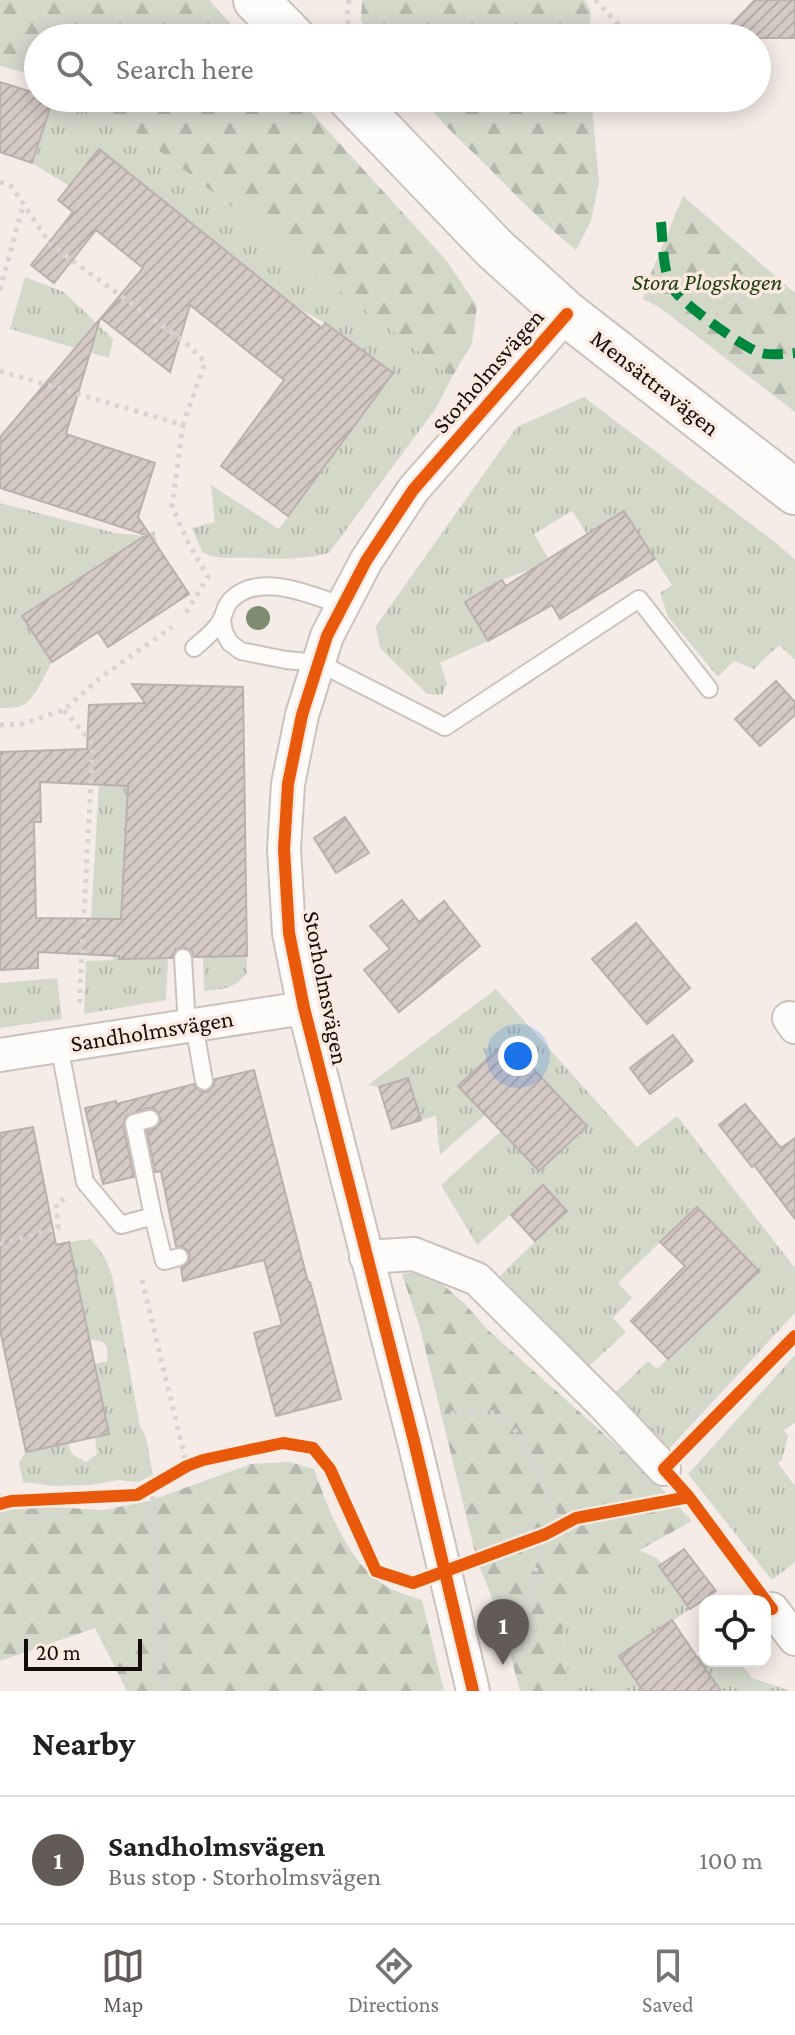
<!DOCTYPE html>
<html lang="en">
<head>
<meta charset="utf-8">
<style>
	:root { --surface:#fff; --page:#f6f6f6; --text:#202124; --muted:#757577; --line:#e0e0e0; --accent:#625a56 }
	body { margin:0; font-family:"Crimson Pro",serif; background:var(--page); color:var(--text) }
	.controls { position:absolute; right:24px; bottom:24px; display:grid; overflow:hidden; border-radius:16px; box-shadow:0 4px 20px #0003 }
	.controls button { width:72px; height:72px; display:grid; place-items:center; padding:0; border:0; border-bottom:2px solid var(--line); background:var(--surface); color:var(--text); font:40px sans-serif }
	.scale { position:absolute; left:24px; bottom:20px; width:118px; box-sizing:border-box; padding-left:8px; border:4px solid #130c08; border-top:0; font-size:22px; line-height:28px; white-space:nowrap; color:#130c08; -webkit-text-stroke:6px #fceae1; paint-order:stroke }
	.you { position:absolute; left:518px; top:1056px; width:28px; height:28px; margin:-20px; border:6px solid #fff; border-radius:50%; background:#1a73e8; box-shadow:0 0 0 12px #1a73e833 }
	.badge { display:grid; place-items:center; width:52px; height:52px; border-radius:50%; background:var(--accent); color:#fff; font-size:26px; font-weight:700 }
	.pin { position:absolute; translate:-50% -66px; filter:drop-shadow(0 2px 4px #0008) }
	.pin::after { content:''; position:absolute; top:42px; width:28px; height:24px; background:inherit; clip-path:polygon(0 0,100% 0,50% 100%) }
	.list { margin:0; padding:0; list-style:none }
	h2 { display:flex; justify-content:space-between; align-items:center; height:104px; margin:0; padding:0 32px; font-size:34px }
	h2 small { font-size:26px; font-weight:400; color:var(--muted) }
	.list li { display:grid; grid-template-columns:52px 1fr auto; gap:24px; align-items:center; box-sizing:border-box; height:128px; padding:0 32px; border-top:2px solid var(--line) }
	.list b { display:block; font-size:30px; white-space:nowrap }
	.list p { margin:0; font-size:26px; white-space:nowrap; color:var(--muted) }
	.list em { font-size:26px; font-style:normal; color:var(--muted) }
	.icon { flex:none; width:44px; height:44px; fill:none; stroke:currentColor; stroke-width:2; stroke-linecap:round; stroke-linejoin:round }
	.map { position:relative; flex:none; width:795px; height:1691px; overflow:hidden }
	.search { position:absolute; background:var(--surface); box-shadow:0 4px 20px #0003; left:24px; right:24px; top:24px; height:88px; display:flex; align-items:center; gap:20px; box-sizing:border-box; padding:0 28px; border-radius:44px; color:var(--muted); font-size:30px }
	.sheet { height:232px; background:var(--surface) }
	nav { display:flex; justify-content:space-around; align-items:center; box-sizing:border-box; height:112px; border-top:2px solid var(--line); background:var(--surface); font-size:22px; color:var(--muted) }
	nav a { display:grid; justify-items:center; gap:4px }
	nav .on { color:var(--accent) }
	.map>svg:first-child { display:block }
	.grass { fill:url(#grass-tufts) }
	.forest { fill:url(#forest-firs) }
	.building { fill:url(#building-hatch); stroke:#bab1ad; stroke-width:2; fill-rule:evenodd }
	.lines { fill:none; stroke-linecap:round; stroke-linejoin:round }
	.lane-casing { stroke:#cbc2be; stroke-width:20 }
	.street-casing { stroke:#cbc2be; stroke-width:36 }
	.secondary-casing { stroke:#cbc2be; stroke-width:48 }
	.path { stroke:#d7d4d3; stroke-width:5; stroke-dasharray:4 6; stroke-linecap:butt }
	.lane { stroke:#fefcfb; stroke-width:16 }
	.street { stroke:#fefcfb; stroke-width:32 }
	.secondary { stroke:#fefcfb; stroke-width:44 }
	.quiet { stroke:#00873e; stroke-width:10; stroke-dasharray:20 10; stroke-linecap:butt }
	.cycleway-casing { stroke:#fceae1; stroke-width:17 }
	.cycleway { stroke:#e8590c; stroke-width:12 }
	.tree { fill:#7e8c70 }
	.labels { text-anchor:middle; stroke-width:7; stroke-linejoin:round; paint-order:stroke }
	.park-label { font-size:24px; font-style:italic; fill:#1b3d0e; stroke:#fceae1 }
	.street-label { font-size:24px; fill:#130c08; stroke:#fceae1 }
</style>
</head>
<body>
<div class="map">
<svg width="795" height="1691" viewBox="0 0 795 1691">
	<defs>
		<pattern id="grass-tufts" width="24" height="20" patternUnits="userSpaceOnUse" patternTransform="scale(2)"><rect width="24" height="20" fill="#d3d8c9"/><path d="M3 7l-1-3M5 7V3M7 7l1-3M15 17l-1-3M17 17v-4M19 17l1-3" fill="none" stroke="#b4b8ab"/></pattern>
		<pattern id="forest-firs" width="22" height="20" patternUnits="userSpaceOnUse" patternTransform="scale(2)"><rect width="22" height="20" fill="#d3d8c9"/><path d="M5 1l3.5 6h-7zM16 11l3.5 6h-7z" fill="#b4b8ab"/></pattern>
		<pattern id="building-hatch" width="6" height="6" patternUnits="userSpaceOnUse" patternTransform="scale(2)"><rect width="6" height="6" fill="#d5c9c4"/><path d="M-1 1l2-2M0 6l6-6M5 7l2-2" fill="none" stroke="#b6aba7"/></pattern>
	</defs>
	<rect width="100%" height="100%" fill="#f6ece7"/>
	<path class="grass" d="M91 98 452 377 436 408 329 553C302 560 279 559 252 558 233 557 221 561 202 552L192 528 215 522 211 485 279 529 392 373 325 323 293 305 99 150 69 186 32 163 53 99Z
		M25 277 64 292 113 339 109 358 10 329Z
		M584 397 776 543 795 560V660L779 645 754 669 734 661 718 677 668 617 660 593 672 585 624 511 587 534 572 511 534 534 548 558 529 570 502 580 465 602 488 641 440 663 447 684 442 695 427 694 380 648 376 626 517 427Z
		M0 503 115 533 146 536 154 531 158 547 112 557 22 615 52 662C44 675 35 701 21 706 15 708 6 708 0 708Z
		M99 784 128 786 119 958H168L166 1000 84 1014 86 961 113 960 114 920 91 919Z
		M247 956V973C234 989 224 989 204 991L203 957Z
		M57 978 62 1019 0 1028V983Z
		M496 989 637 1147 677 1116 795 1268V1313L667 1451 613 1395 648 1361 657 1369 759 1271 696 1207 618 1283 632 1298 613 1318 626 1332 588 1367 500 1276 567 1210 543 1185 477 1245 441 1185 501 1131 539 1171 587 1125 507 1041 485 1115 440 1155 436 1116 421 1120 408 1079 379 1087 368 1085Z
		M91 1239 104 1256 112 1275 140 1426 146 1438 153 1475 138 1482 117 1480 90 1485 54 1486 23 1482 19 1462 26 1452 68 1443 72 1454 86 1462 97 1454 95 1437 109 1434 95 1364 107 1361C109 1345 106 1340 89 1340L69 1242Z
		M795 1355V1423L784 1430 788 1436 782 1460 778 1463 795 1486V1562L772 1580 688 1474Z
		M639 1550 657 1558 662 1564 659 1567 690 1609 620 1656 643 1691H575L568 1676 561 1617 622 1560Z
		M705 1651V1661H739L752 1678 791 1691H721L697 1657Z"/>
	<path class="forest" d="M0 0H209L244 38H38V76L0 66Z
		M362 0H584C595 11 590 24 587 38H371L361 21Z
		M91 98H298L446 260 477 306 472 343 452 377Z
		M422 98H591L599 182 591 221 576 250C544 224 515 195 486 165 464 144 441 123 422 98Z
		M683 196 795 293V412L659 307 643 299 647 283Z
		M426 1270 464 1303 488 1330 603 1433 658 1485 692 1521 622 1560 561 1617 568 1676 575 1691H520L502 1623 477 1560 420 1328 402 1274Z
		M290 1462 314 1469C328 1508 348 1564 386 1586 396 1592 410 1596 422 1600L444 1691H127L95 1628 0 1661V1512L17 1505 103 1510 149 1501 251 1464Z"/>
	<path class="building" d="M755 0H795V38H718Z
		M0 82 38 94V98L53 99 32 163 0 152Z
		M99 149 322 328 325 323 393 373 288 516 221 466 284 380 190 305 170 372 101 318 143 268 96 230 54 283 31 265 73 212 58 200Z
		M100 319 66 434 155 463 138 517 189 594 108 647 98 632 52 662 22 616 146 535 0 488V437Z
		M624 511 655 559 560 619 552 605 488 641 465 602 502 580 506 586Z
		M776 681 795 702V715L760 746 735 719Z
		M132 684 243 687 247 956 194 957 192 951 183 947 176 949 172 958 119 959V956L38 952V968L0 970V752L87 749 89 705 145 703ZM40 782 128 786 121 919 36 918 34 822H41Z
		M345 817 369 853 336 873 314 838Z
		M402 900 419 922 444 901 480 946 399 1012 364 970 390 949 370 926Z
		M636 923 690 988 647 1024 592 959Z
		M673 1035 693 1061 650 1094 630 1068Z
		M507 1041 587 1126 539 1171 458 1086Z
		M254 1070 308 1282H310L341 1399 276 1416 254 1333 282 1325 264 1260 183 1281 181 1268 187 1264 190 1255 186 1249 176 1246 161 1171 155 1172 147 1131 158 1126 161 1121 158 1112 154 1109 147 1108 126 1116 123 1125 134 1177 103 1184 85 1108 116 1101V1104L194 1084 200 1091 207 1092 214 1085 215 1079Z
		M408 1078 421 1120 392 1129 379 1087Z
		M745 1104 781 1148 795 1138V1219L754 1165 752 1167 719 1125Z
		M33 1127 56 1245 69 1242 109 1434 26 1452 0 1330V1133Z
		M543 1185 567 1211 535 1241 511 1215Z
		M697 1207 759 1271 668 1359 631 1321 685 1266 660 1242Z
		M684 1549 716 1591 690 1609 659 1566Z
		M672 1620 697 1657 721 1691H643L619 1656Z"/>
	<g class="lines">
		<g class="lane-casing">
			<path id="lane" d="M222 620 224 632 230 643 241 651 286 660 319 663 445 727 639 599 709 689
				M194 648C203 640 214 632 220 622 225 615 224 607 231 600 259 571 311 595 343 606
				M183 958 187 1026
				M194 1025 204 1081
				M59 1045 85 1182 121 1225 153 1216 164 1261 179 1257
				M150 1119 134 1123 153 1216"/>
		</g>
		<g class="street-casing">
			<path id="street" d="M789 1018 795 1027
				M0 1055 304 1008
				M366 1257 414 1254 477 1279 605 1406 664 1469
				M772 1609 795 1639
				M473 1691 414 1441 304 1008 289 933 284 849 288 784 302 715 327 636 366 561 413 490 567 314"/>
		</g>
		<g class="secondary-casing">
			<path id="secondary" d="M256 0 293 38
				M350 98 495 249 567 314 795 492"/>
		</g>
		<path class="path" d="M349 0 347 15 350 38
			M595 0 629 35
			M0 182 12 187 51 245 186 343 205 362 183 425
			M0 290 24 202
			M0 371 183 425 172 507 189 544 208 577 185 614
			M64 710 93 744 79 1009
			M0 725 22 724 64 710 100 678 172 627
			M0 1244 58 1228 56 1204 65 1198
			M142 1280 187 1466
			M441 1415 475 1410 497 1414 513 1427 525 1445 561 1526
			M152 1486 159 1610 160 1691
			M0 1494 1 1504
			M498 1646 515 1641 546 1534"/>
		<use href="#lane" class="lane"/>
		<use href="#street" class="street"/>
		<use href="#secondary" class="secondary"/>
		<path class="quiet" d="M661 222C663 243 662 270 673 289 683 304 741 346 758 352 769 356 783 354 795 353"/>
		<g class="cycleway-casing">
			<path id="cycleway" d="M0 1504 11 1501 137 1495 187 1466 203 1460 283 1443 313 1448 330 1469 376 1571 413 1583 546 1534 576 1518 689 1497
				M772 1609 689 1497 664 1469 795 1336
				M473 1691 414 1441 304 1008 289 933 284 849 288 784 302 715 327 636 366 561 413 490 567 314"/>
		</g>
		<use href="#cycleway" class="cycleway"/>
	</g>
	<circle class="tree" cx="258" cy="618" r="12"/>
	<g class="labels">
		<g class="park-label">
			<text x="707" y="290">Stora Plogskogen</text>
		</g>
		<g class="street-label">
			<text transform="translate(488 371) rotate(-49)" y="8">Storholmsvägen</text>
			<text transform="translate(655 383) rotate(38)" y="8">Mensättravägen</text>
			<text transform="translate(326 988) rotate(79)" y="8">Storholmsvägen</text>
			<text transform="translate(152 1031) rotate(-9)" y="8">Sandholmsvägen</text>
		</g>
	</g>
</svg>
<div class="controls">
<button><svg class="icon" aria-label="locate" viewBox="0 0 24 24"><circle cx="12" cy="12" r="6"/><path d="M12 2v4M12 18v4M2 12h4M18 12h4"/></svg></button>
</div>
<div class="scale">20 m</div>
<div class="you"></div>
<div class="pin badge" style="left:503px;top:1665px">1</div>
<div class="search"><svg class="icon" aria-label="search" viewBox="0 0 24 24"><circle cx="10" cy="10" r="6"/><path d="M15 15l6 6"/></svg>Search here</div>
</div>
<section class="sheet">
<h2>Nearby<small></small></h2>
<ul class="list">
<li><span class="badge">1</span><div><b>Sandholmsvägen</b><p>Bus stop · Storholmsvägen</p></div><em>100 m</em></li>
</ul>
</section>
<nav>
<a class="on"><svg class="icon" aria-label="map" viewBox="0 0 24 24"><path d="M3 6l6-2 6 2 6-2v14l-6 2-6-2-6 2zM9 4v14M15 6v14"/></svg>Map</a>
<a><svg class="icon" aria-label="directions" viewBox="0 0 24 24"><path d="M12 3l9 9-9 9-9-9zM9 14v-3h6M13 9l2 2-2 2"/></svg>Directions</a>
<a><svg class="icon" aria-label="saved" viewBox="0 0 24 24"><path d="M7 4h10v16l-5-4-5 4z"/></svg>Saved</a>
</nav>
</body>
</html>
